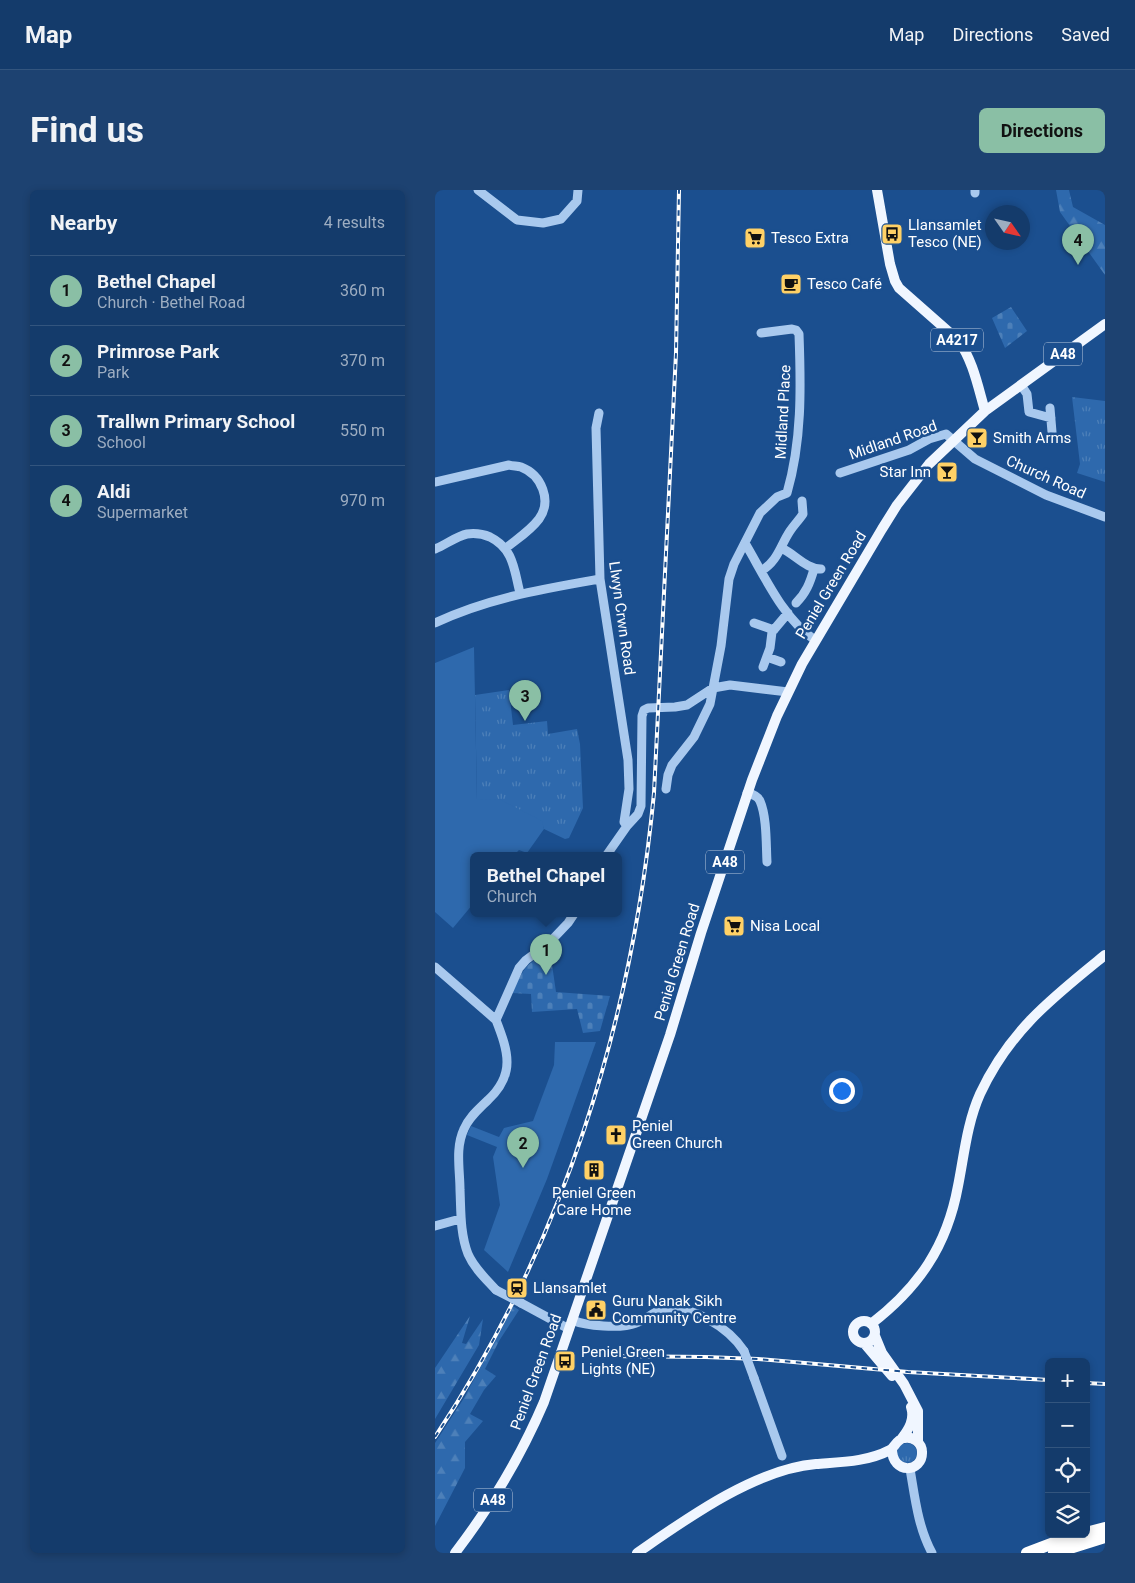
<!DOCTYPE html>
<html lang="en">
<head>
<meta charset="utf-8">
<style>
	:root { --surface:#143b6b; --page:#1d4271; --text:#f1f3f6; --muted:#9dadc1; --line:#33557e; --accent:#8abfa5 }
	body { margin:0; font-family:Roboto,sans-serif; background:var(--page); color:var(--text) }
	.controls { position:absolute; right:15px; bottom:15px; display:grid; overflow:hidden; border-radius:8px; box-shadow:0 2px 8px #0003 }
	.controls button { width:45px; height:45px; display:grid; place-items:center; padding:0; border:0; border-bottom:1px solid var(--line); background:var(--surface); color:var(--text); font:25px sans-serif }
	.compass { position:absolute; left:550px; top:15px; width:45px; height:45px; border-radius:50%; background:var(--surface); box-shadow:0 2px 8px #0003; rotate:124deg }
	.you { position:absolute; left:406px; top:900px; width:18px; height:18px; margin:-12px; border:4px solid #fff; border-radius:50%; background:#1a73e8; box-shadow:0 0 0 8px #1a73e833 }
	.badge { display:grid; place-items:center; width:32px; height:32px; border-radius:50%; background:var(--accent); color:#111; font-size:16px; font-weight:700 }
	.pin { position:absolute; translate:-50% -41px; filter:drop-shadow(0 1px 2px #0008) }
	.pin::after { content:''; position:absolute; top:26px; width:18px; height:15px; background:inherit; clip-path:polygon(0 0,100% 0,50% 100%) }
	.popup { position:absolute; left:35px; top:662px; width:152px; height:65px; box-sizing:border-box; display:grid; place-content:center; border-radius:8px; background:var(--surface); filter:drop-shadow(0 1px 4px #0005); font-size:16px; white-space:nowrap; color:var(--muted) }
	.popup b { font-size:19px; color:var(--text) }
	.popup::after { content:''; position:absolute; left:50%; top:100%; margin-left:-10px; border:10px solid transparent; border-top-color:var(--surface) }
	.list { margin:0; padding:0; list-style:none }
	h2 { display:flex; justify-content:space-between; align-items:center; height:65px; margin:0; padding:0 20px; font-size:21px }
	h2 small { font-size:16px; font-weight:400; color:var(--muted) }
	.list li { display:grid; grid-template-columns:32px 1fr auto; gap:15px; align-items:center; box-sizing:border-box; height:70px; padding:0 20px; border-top:1px solid var(--line) }
	.list b { display:block; font-size:19px; white-space:nowrap }
	.list p { margin:0; font-size:16px; white-space:nowrap; color:var(--muted) }
	.list em { font-size:16px; font-style:normal; color:var(--muted) }
	.icon { flex:none; width:28px; height:28px; fill:none; stroke:currentColor; stroke-width:2; stroke-linecap:round; stroke-linejoin:round }
	.map { position:relative; flex:none; width:670px; height:1363px; overflow:hidden; border-radius:8px }
	header { display:flex; align-items:center; gap:30px; box-sizing:border-box; height:70px; padding:0 25px; background:var(--surface); border-bottom:1px solid var(--line) }
	header strong { font-size:24px }
	nav { display:flex; gap:28px; margin-inline-start:auto; font-size:18px }
	.intro { display:flex; align-items:center; justify-content:space-between; box-sizing:border-box; height:120px; padding:0 30px }
	h1 { margin:0; font-size:35px }
	.button { padding:12px 22px; border-radius:8px; background:var(--accent); color:#111; font-size:18px; font-weight:700 }
	main { display:flex; gap:30px; padding:0 30px }
	aside { flex:1; background:var(--surface); border-radius:8px; box-shadow:0 2px 8px #0003 }
	.map>svg:first-child { display:block }
	.grass { fill:url(#grass-tufts) }
	.forest { fill:url(#forest-firs) }
	.cemetery { fill:url(#cemetery-stones) }
	.green { fill:#2e69ad }
	.lines { fill:none; stroke-linecap:round; stroke-linejoin:round }
	.minor { stroke:#a9c9ee; stroke-width:9 }
	.major { stroke:#f0f6ff; stroke-width:10 }
	.highway { stroke:#fff; stroke-width:12 }
	.rail-casing { stroke:#fff; stroke-width:4 }
	.rail { stroke:#1b4f8f; stroke-width:2; stroke-dasharray:5.5; stroke-linecap:butt }
	.minor-bridge { stroke:#a9c9ee; stroke-width:9 }
	.labels { text-anchor:middle; stroke-width:5; stroke-linejoin:round; paint-order:stroke }
	.shield { fill:#1b4f8f; stroke:#bbcadd; stroke-width:1 }
	.shield-label { font-size:14px; font-weight:bold; fill:#fff }
	.poi-label { font-size:15px; fill:#fff; stroke:#1b4f8f; text-anchor:start }
	.street-label { font-size:15px; fill:#fff; stroke:#1b4f8f }
</style>
</head>
<body>
<header>
<strong>Map</strong>
<nav><a>Map</a><a>Directions</a><a>Saved</a></nav>
</header>
<div class="intro"><h1>Find us</h1><a class="button">Directions</a></div>
<main>
<aside>
<h2>Nearby<small>4 results</small></h2>
<ul class="list">
<li><span class="badge">1</span><div><b>Bethel Chapel</b><p>Church · Bethel Road</p></div><em>360 m</em></li>
<li><span class="badge">2</span><div><b>Primrose Park</b><p>Park</p></div><em>370 m</em></li>
<li><span class="badge">3</span><div><b>Trallwn Primary School</b><p>School</p></div><em>550 m</em></li>
<li><span class="badge">4</span><div><b>Aldi</b><p>Supermarket</p></div><em>970 m</em></li>
</ul>
</aside>
<div class="map">
<svg width="670" height="1363" viewBox="0 0 670 1363">
	<defs>
		<pattern id="grass-tufts" width="24" height="20" patternUnits="userSpaceOnUse" patternTransform="scale(1.25)"><rect width="24" height="20" fill="#2e69ad"/><path d="M3 7l-1-3M5 7V3M7 7l1-3M15 17l-1-3M17 17v-4M19 17l1-3" fill="none" stroke="#4d80b9"/></pattern>
		<pattern id="forest-firs" width="22" height="20" patternUnits="userSpaceOnUse" patternTransform="scale(1.25)"><rect width="22" height="20" fill="#2e69ad"/><path d="M5 1l3.5 6h-7zM16 11l3.5 6h-7z" fill="#4d80b9"/></pattern>
		<pattern id="cemetery-stones" width="16" height="16" patternUnits="userSpaceOnUse" patternTransform="scale(1.25)"><rect width="16" height="16" fill="#2e69ad"/><path d="M2 7V4a2 2 0 0 1 4 0v3zM10 15v-3a2 2 0 0 1 4 0v3z" fill="#4d80b9"/></pattern>
	</defs>
	<rect width="100%" height="100%" fill="#1b4f8f"/>
	<path class="grass" d="M637 207 670 211V292L642 283 645 274Z
		M74 500 78 535 112 531 113 544 142 539 145 554 148 618 134 648 130 649 109 639 106 631 42 610 40 505Z
		M462 1263a10 10 0 1 1 20 0a10 10 0 1 1-20 0Z"/>
	<path class="forest" d="M621 0H634L638 17 670 35V85L625 22Z
		M78 1116 84 1120 64 1151 50 1179 61 1186 49 1200 35 1224 48 1231 30 1252V1278L0 1336V1253L29 1208Z
		M35 1126 27 1153 31 1154 48 1129 44 1155 0 1229V1178Z"/>
	<path class="cemetery" d="M576 117 592 141 570 158 557 128Z
		M115 761 121 802 175 806 165 841 148 843 142 819 97 822 96 804 77 803C89 778 90 774 115 761Z"/>
	<path class="green" d="M39 457 42 610 64 609 107 631 109 639 92 663 84 660 78 666H38V714L18 738 0 722V473Z
		M120 852H161L112 989 73 1082 49 1060 65 1015 58 967 62 957 32 945 36 936 64 947 69 938 98 931 119 875Z"/>
	<g class="lines">
		<path class="minor" d="M43 0 82 30 108 33 126 29 142 11 143 0
			M540 0V3
			M586 195 592 204 594 222 616 228
			M615 218 617 242
			M164 223 161 238 165 389 193 570 194 599 189 632 192 636
			M405 283 474 260 494 249 511 244 540 269 611 305 670 327
			M0 292 74 275C78 276 83 276 86 277 107 285 117 311 104 329 95 341 82 349 71 358
			M310 353C329 385 349 430 380 450
			M346 358C360 364 371 379 386 379
			M0 359C10 355 22 346 32 344 40 343 48 344 55 347 79 359 79 380 85 403
			M326 381C343 371 345 356 355 341 359 335 364 330 368 324L367 311
			M361 413C371 403 375 393 379 379
			M0 433C53 408 108 399 165 389
			M319 433 339 440
			M332 467 346 472
			M328 477 335 458 337 442 353 423
			M231 599 233 585 237 575 259 547 275 514 286 456 294 389 299 374 325 323 342 307 352 303C367 251 366 198 364 144L361 140 357 139 326 143
			M312 603C317 604 323 606 325 611 332 627 331 655 332 672
			M171 666 192 636 203 624 206 616 207 526 209 520 213 518 240 517 252 515 278 498 295 495 353 502
			M0 777 61 830
			M0 1036 25 1029
			M61 1100C51 1089 39 1078 33 1064 25 1043 26 1021 25 1000 25 980 20 958 29 939 34 927 44 919 53 910 81 884 73 861 61 830L84 778 91 770 114 753 133 733 139 724
			M86 1113 134 1139
			M137 1130C151 1136 186 1139 201 1133 210 1130 218 1122 228 1119 255 1113 294 1138 309 1161
			M319 1188 347 1266
			M475 1279C480 1308 483 1337 497 1363"/>
		<path class="major" d="M442 0 455 74 460 91 464 98 523 150C538 170 543 197 550 221
			M418 1142a11 11 0 1 1 22 0a11 11 0 1 1-22 0Z
			M436 1134C484 1097 512 1056 523 996 529 966 532 933 545 904 575 840 617 808 670 765
			M440 1146 447 1163 469 1194 483 1221V1252
			M429 1153 457 1186
			M467 1248C474 1239 480 1229 476 1217
			M20 1363C56 1316 86 1266 109 1212L235 845 266 743 317 590 342 526 367 474 447 339 462 315 494 274 550 221 670 134
			M202 1363C251 1329 320 1279 381 1274 406 1272 432 1272 455 1260 460 1257 461 1250 469 1248 478 1246 487 1253 487 1262 488 1283 457 1285 457 1259"/>
		<path class="highway" d="M651 1343 670 1338
			M592 1363 621 1352 647 1344
			M619 1363 670 1347"/>
		<g class="rail-casing">
			<path id="rail" d="M174 1166 270 1167 323 1169 473 1182 614 1190
				M651 1193 670 1194
				M0 1247C128 1054 197 833 219 603L241 163 244 0"/>
		</g>
		<use href="#rail" class="rail"/>
		<path class="minor-bridge" d="M61 1100 86 1113
			M309 1161 319 1188"/>
	</g>
	<defs>
		<g id="bus-square" transform="scale(1.125)"><rect x="-9" y="-9" width="18" height="18" rx="4" fill="#ffd166" stroke="#1b4f8f"/><path d="M-5-6H5V4H4V6H2V4H-2V6H-4V4H-5ZM-3.5-4V0h7V-4ZM-3.5 1.2v1.5H-2V1.2ZM2 1.2v1.5H3.5V1.2Z" fill="#111"/></g>
		<g id="supermarket-square" transform="scale(1.125)"><rect x="-9" y="-9" width="18" height="18" rx="4" fill="#ffd166" stroke="#1b4f8f"/><path d="M-6-5.5h2.5l.6 2H6L4.5 2H-2.5L-4.4-4H-6ZM-1.5 3.2a1.3 1.3 0 1 0 .1 0ZM3 3.2a1.3 1.3 0 1 0 .1 0Z" fill="#111"/></g>
		<g id="cafe-square" transform="scale(1.125)"><rect x="-9" y="-9" width="18" height="18" rx="4" fill="#ffd166" stroke="#1b4f8f"/><path d="M-5.5-4.5H6V0H3Q3 3.5 0 3.5H-2.5Q-5.5 3.5-5.5 0ZM3-3.2v2h1.7v-2ZM-6 4.5H4V6H-6Z" fill="#111"/></g>
		<g id="bar-square" transform="scale(1.125)"><rect x="-9" y="-9" width="18" height="18" rx="4" fill="#ffd166" stroke="#1b4f8f"/><path d="M-6-5H6L.8 .8V4.5H3.5V6h-7V4.5H-.8V.8Z" fill="#111"/></g>
		<g id="church-square" transform="scale(1.125)"><rect x="-9" y="-9" width="18" height="18" rx="4" fill="#ffd166" stroke="#1b4f8f"/><path d="M-1.2-6h2.4v3.5h3.3v2.4h-3.3V6h-2.4V-.1h-3.3v-2.4h3.3Z" fill="#111"/></g>
		<g id="building-square" transform="scale(1.125)"><rect x="-9" y="-9" width="18" height="18" rx="4" fill="#ffd166" stroke="#1b4f8f"/><path d="M-4-6H4V6H1V3H-1V6H-4ZM-2.5-4.3h1.7v1.8h-1.7ZM.8-4.3h1.7v1.8H.8ZM-2.5-1h1.7V.8h-1.7ZM.8-1h1.7V.8H.8Z" fill="#111"/></g>
		<g id="station-square" transform="scale(1.125)"><rect x="-9" y="-9" width="18" height="18" rx="4" fill="#ffd166" stroke="#1b4f8f"/><path d="M-3-6H3Q5-6 5-4V2Q5 4 3 4L4.5 6H3L1.5 4h-3L-3 6H-4.5L-3 4Q-5 4-5 2V-4Q-5-6-3-6ZM-3.5-4v3h7v-3ZM-3.5 1v1.5H-2V1ZM2 1v1.5H3.5V1Z" fill="#111"/></g>
		<g id="civic-square" transform="scale(1.125)"><rect x="-9" y="-9" width="18" height="18" rx="4" fill="#ffd166" stroke="#1b4f8f"/><path d="M-.6-6.5H3V-4.5H.6V-3L4-1V1h2V6H-6V1h2V-1L-.6-3ZM-1.2 2.5V6h2.4V2.5Z" fill="#111"/></g>
	</defs>
	<g fill-rule="evenodd">
		<use href="#bus-square" x="457" y="44"/>
		<use href="#supermarket-square" x="320" y="48"/>
		<use href="#cafe-square" x="356" y="94"/>
		<use href="#bar-square" x="542" y="248"/>
		<use href="#bar-square" x="512" y="282"/>
		<use href="#supermarket-square" x="299" y="736"/>
		<use href="#church-square" x="181" y="945"/>
		<use href="#building-square" x="159" y="980"/>
		<use href="#station-square" x="82" y="1098"/>
		<use href="#civic-square" x="161" y="1120"/>
		<use href="#bus-square" x="130" y="1171"/>
	</g>
	<g class="labels">
		<g class="shield">
			<rect x="496" y="138.5" width="52" height="23" rx="4"/>
			<rect x="609" y="152.5" width="38" height="23" rx="4"/>
			<rect x="271" y="660.5" width="38" height="23" rx="4"/>
			<rect x="39" y="1298.5" width="38" height="23" rx="4"/>
		</g>
		<g class="shield-label">
			<text x="522" y="155">A4217</text>
			<text x="628" y="169">A48</text>
			<text x="290" y="677">A48</text>
			<text x="58" y="1315">A48</text>
		</g>
		<g class="poi-label">
			<text x="473" y="40">Llansamlet<tspan x="473" dy="17">Tesco (NE)</tspan></text>
			<text x="336" y="53">Tesco Extra</text>
			<text x="372" y="99">Tesco Café</text>
			<text x="558" y="253">Smith Arms</text>
			<text x="496" y="287" text-anchor="end">Star Inn</text>
			<text x="315" y="741">Nisa Local</text>
			<text x="197" y="941">Peniel<tspan x="197" dy="17">Green Church</tspan></text>
			<text x="159" y="1008" text-anchor="middle">Peniel Green<tspan x="159" dy="17">Care Home</tspan></text>
			<text x="98" y="1103">Llansamlet</text>
			<text x="177" y="1116">Guru Nanak Sikh<tspan x="177" dy="17">Community Centre</tspan></text>
			<text x="146" y="1167">Peniel Green<tspan x="146" dy="17">Lights (NE)</tspan></text>
		</g>
		<g class="street-label">
			<text transform="translate(348 222) rotate(-87)" y="5">Midland Place</text>
			<text transform="translate(458 250) rotate(-19)" y="5">Midland Road</text>
			<text transform="translate(611 287) rotate(24)" y="5">Church Road</text>
			<text transform="translate(396 395) rotate(-59)" y="5">Peniel Green Road</text>
			<text transform="translate(187 428) rotate(82)" y="5">Llwyn Crwn Road</text>
			<text transform="translate(242 772) rotate(-73)" y="5">Peniel Green Road</text>
			<text transform="translate(101 1182) rotate(-70)" y="5">Peniel Green Road</text>
		</g>
	</g>
</svg>
<div class="controls">
<button>+</button>
<button>−</button>
<button><svg class="icon" aria-label="locate" viewBox="0 0 24 24"><circle cx="12" cy="12" r="6"/><path d="M12 2v4M12 18v4M2 12h4M18 12h4"/></svg></button>
<button><svg class="icon" aria-label="layers" viewBox="0 0 24 24"><path d="M12 4l9 5-9 5-9-5zM3 14l9 5 9-5"/></svg></button>
</div>
<svg class="compass" viewBox="-18 -18 36 36"><path d="M0-13l5 13h-10z" fill="#e53935"/><path d="M0 13l5-13h-10z" fill="#9dadc1"/></svg>
<div class="you"></div>
<div class="pin badge" style="left:111px;top:785px">1</div>
<div class="popup"><b>Bethel Chapel</b>Church</div>
<div class="pin badge" style="left:88px;top:978px">2</div>
<div class="pin badge" style="left:90px;top:531px">3</div>
<div class="pin badge" style="left:643px;top:75px">4</div>
</div>
</main>
</body>
</html>
